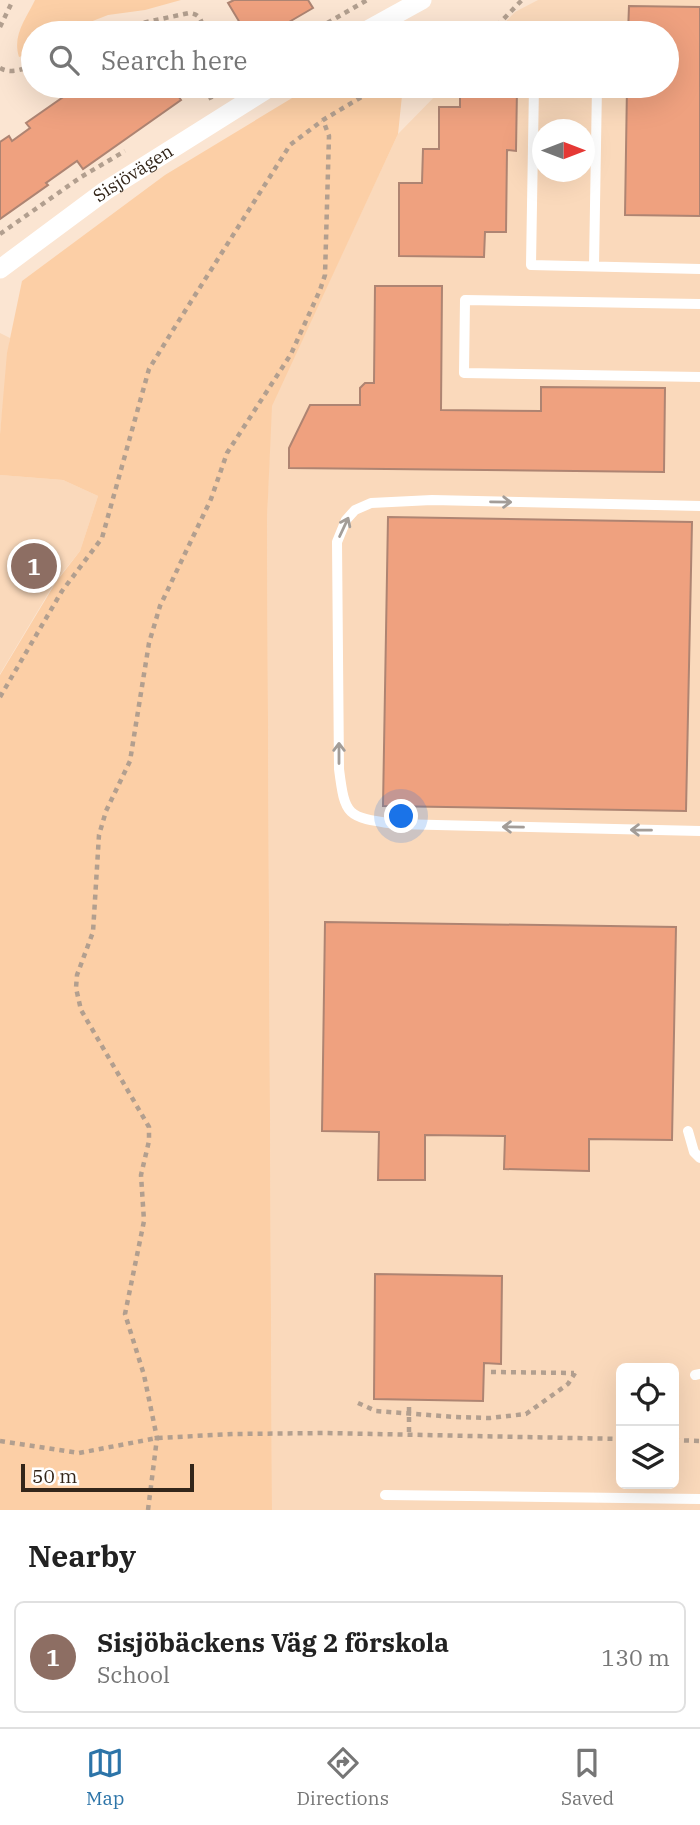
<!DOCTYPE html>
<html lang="en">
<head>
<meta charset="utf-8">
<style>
	:root { --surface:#fff; --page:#f2f2f2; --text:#222; --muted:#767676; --line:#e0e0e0; --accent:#2c74a8 }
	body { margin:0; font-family:"IBM Plex Serif",serif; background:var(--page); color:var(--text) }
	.controls { position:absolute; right:21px; bottom:21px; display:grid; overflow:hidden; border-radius:10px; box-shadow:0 7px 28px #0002 }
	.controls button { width:63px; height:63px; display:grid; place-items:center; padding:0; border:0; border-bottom:2px solid var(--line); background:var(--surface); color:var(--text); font:35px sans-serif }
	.compass { position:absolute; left:532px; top:119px; width:63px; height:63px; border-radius:50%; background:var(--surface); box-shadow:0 7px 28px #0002; rotate:90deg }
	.scale { position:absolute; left:21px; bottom:18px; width:173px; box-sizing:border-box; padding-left:7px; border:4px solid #33261a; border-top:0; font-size:19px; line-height:24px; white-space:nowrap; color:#33261a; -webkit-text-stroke:5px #fff; paint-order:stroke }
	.you { position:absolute; left:402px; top:817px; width:24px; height:24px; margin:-18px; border:5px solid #fff; border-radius:50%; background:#1a73e8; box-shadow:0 0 0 10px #1a73e833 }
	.badge { display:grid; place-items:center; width:46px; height:46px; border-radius:50%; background:var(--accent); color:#fff; font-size:23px; font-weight:700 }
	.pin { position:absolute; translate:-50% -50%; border:4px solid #fff; box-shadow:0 2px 7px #0006 }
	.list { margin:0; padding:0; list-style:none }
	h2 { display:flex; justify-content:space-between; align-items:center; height:91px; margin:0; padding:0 28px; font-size:30px }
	h2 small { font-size:23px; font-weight:400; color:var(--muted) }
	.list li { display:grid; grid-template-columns:46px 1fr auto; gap:21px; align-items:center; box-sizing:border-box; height:112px; margin:0 14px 14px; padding:0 14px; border:2px solid var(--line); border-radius:10px }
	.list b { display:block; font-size:26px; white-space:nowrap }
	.list p { margin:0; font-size:23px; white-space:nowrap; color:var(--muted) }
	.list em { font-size:23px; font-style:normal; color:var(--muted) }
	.icon { flex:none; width:38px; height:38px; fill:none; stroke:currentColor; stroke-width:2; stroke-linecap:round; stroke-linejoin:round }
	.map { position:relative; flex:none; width:700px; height:1510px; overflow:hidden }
	.search { position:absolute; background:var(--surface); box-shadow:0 7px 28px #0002; left:21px; right:21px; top:21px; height:77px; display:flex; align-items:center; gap:18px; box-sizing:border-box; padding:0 24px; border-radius:38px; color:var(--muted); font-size:26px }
	.sheet { height:217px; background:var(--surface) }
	nav { display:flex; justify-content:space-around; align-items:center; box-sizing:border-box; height:98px; border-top:2px solid var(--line); background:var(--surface); font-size:19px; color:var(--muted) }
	nav a { display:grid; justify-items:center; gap:4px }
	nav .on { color:var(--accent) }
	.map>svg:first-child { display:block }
	.built { fill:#fad9bb; fill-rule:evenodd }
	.green { fill:#fccfa6 }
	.building { fill:#efa17f; stroke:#ae8472; stroke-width:2 }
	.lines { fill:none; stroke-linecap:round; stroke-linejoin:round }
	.path { stroke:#b29f8f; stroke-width:4.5; stroke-dasharray:5 5; stroke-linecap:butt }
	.service { stroke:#fff; stroke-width:10 }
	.minor { stroke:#fff; stroke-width:19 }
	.oneway { stroke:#a39d98 }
	.labels { text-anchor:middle; stroke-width:6; stroke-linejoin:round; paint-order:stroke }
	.street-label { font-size:18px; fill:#33261a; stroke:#fff }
</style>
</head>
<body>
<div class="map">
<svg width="700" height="1510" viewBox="0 0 700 1510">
	<rect width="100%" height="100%" fill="#fbe5d2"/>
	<path class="built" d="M538 0H700V1510H272L267 520 271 406 398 134 445 86H667V33H495L515 12ZM542 130H584V172H542ZM621 1368H674V1484H621Z
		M0 333 10 338 0 434Z
		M0 475 63 480 98 496 80 551 55 582 0 674Z"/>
	<path class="green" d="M35 0H181L145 10 108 15 62 33H33V52L19 57C12 35 26 19 35 0Z
		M312 86H403L398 134 272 406 267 520 272 1510H0V675L56 582 80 551 98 496 63 480 0 475V434L7 353 22 281 165 175Z"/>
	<path class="building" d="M234 0H308L313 8 270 33H246L228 3Z
		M629 6 700 7V216L625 215 627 86H667V33H628Z
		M79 86H171L181 100 83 169 77 161 46 183 48 185 0 219V142L9 136 12 141 30 128 26 123Z
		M460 87 517 88 516 151 507 150 506 232H485L484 257 399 256V183H422L423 149H439V107H460Z
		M375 286H442L441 410 541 411V387L665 388 664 472 289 468V448L310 405H360V388L365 383H374Z
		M388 517 692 522 686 811 383 806Z
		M325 922 676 927 672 1140 589 1139V1171L504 1169 505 1136 425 1135V1180H378L379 1132 322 1131Z
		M375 1274 502 1276 501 1364 484 1363 483 1401 374 1399Z"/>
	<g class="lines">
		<path class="path" d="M0 27 13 0
			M95 33 189 13C201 14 203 22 202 33
			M310 33 367 0
			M490 33 522 0
			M0 68C10 74 23 70 33 64
			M205 86 212 101
			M0 234 81 177 125 151
			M0 697 62 591 102 538 149 369 173 330 290 145 323 120 380 86
			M491 1372 574 1373
			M358 1403 376 1411 456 1417 490 1418 526 1414 568 1384 575 1373
			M409 1407V1435
			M674 1440 700 1441
			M0 1441 79 1453 157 1438 233 1434 326 1433 621 1439
			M148 1510 157 1438 144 1375 125 1314 144 1221 141 1175 149 1141V1127L81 1010 76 988 77 975 93 932 99 835 106 811 130 761 149 643 160 606 211 499 227 453 291 354 320 290 325 275 329 136 323 120"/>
		<path class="service" d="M534 86 531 265 700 269
			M594 266 597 86
			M700 304 465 300 464 373 700 377
			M700 506 432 500 371 503 355 510 346 520 337 542 339 769C345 817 347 817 395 824L700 831
			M688 1131 694 1152 700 1158
			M695 1375 700 1374
			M385 1495 700 1499"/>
		<g class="minor">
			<path d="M362 33 422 0"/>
			<path id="s1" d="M0 269 105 191 272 86"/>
		</g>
	</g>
	<defs><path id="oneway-shaft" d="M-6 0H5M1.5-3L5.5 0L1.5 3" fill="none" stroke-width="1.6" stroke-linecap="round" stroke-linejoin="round" transform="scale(1.75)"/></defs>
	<g class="oneway">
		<use href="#oneway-shaft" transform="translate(501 502) rotate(1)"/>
		<use href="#oneway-shaft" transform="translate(344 527) rotate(-65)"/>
		<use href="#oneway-shaft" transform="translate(339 753) rotate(-90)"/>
		<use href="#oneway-shaft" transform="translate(513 827) rotate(-179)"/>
		<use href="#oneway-shaft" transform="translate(641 830) rotate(-179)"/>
	</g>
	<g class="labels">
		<g class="street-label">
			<text dy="6" stroke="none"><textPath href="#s1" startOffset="164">Sisjövägen</textPath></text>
		</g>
	</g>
</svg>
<div class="controls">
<button><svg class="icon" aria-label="locate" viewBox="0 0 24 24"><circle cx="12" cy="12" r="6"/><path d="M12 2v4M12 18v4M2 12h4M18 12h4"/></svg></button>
<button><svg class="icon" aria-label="layers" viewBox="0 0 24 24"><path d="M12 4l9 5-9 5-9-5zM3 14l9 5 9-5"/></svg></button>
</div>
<svg class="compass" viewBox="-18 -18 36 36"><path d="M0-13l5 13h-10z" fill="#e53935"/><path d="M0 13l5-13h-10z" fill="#767676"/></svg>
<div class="scale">50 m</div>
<div class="you"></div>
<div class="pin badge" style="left:34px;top:566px;background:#8d6e63">1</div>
<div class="search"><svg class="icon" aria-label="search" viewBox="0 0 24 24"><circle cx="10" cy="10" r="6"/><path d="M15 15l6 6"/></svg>Search here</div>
</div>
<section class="sheet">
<h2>Nearby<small></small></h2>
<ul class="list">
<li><span class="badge" style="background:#8d6e63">1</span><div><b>Sisjöbäckens Väg 2 förskola</b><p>School</p></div><em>130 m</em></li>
</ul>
</section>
<nav>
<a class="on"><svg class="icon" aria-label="map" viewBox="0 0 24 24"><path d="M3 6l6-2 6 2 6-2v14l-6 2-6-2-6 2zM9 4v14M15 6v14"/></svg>Map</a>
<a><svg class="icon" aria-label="directions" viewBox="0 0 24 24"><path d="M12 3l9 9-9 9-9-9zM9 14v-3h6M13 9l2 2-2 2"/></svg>Directions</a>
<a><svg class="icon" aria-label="saved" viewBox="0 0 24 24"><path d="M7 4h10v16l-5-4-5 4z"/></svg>Saved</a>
</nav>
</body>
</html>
